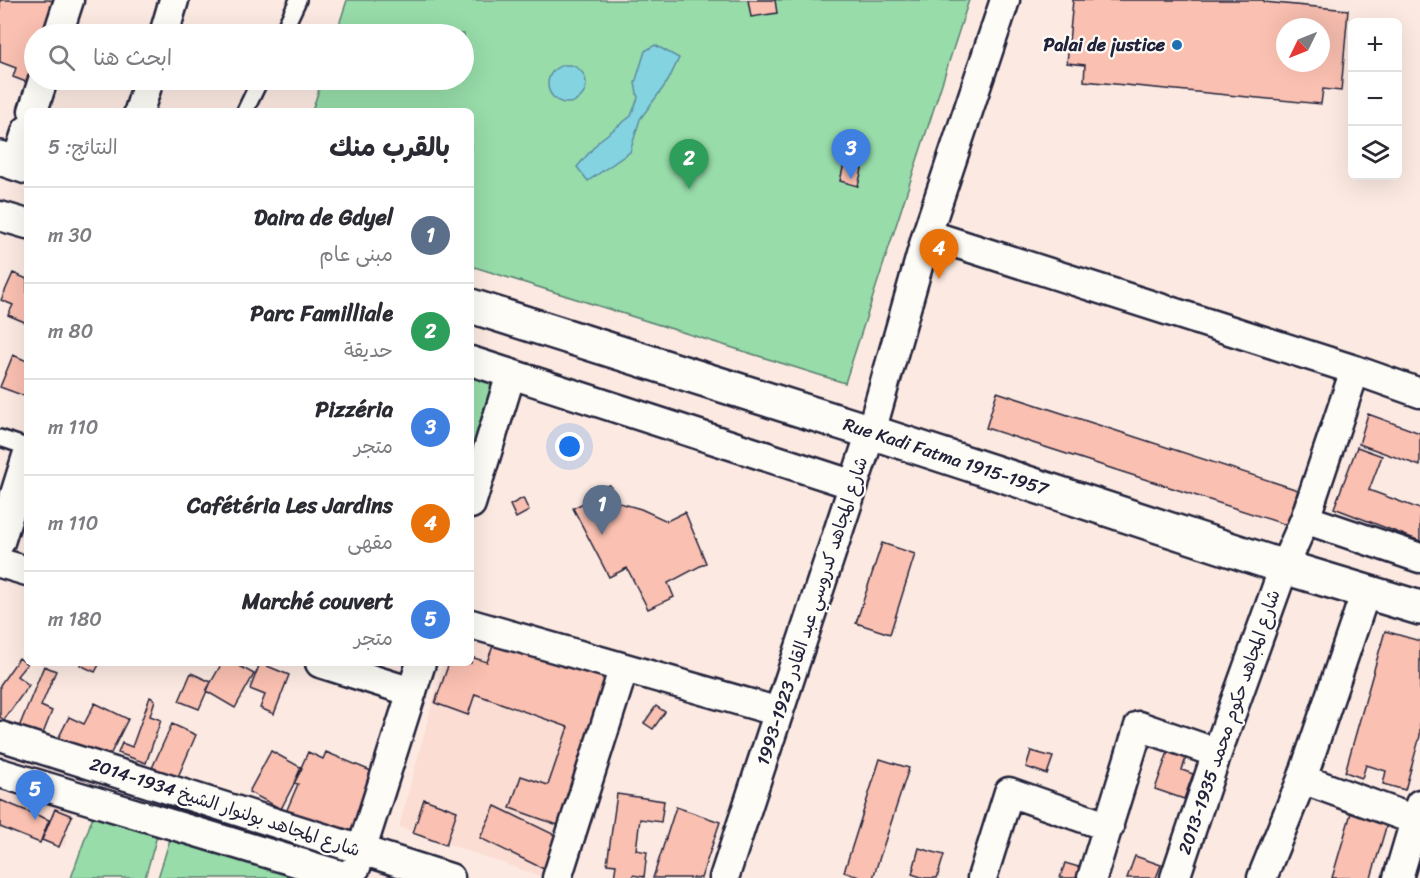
<!DOCTYPE html>
<html lang="ar">
<head>
<meta charset="utf-8">
<style>
	:root { --surface:#fff; --page:#f7f7f7; --text:#2b2b33; --muted:#7c7c81; --line:#e1e1e2; --accent:#0b8043 }
	body { margin:0; font-family:Sriracha,"Playpen Sans Arabic",sans-serif; background:var(--page); color:var(--text); direction:rtl }
	.controls { position:absolute; right:18px; top:18px; display:grid; overflow:hidden; border-radius:9px; box-shadow:0 6px 24px #0002 }
	.controls button { width:54px; height:54px; display:grid; place-items:center; padding:0; border:0; border-bottom:2px solid var(--line); background:var(--surface); color:var(--text); font:30px sans-serif }
	.compass { position:absolute; left:1276px; top:18px; width:54px; height:54px; border-radius:50%; background:var(--surface); box-shadow:0 6px 24px #0002; rotate:227deg }
	.you { position:absolute; left:570px; top:447px; width:21px; height:21px; margin:-15px; border:4px solid #fff; border-radius:50%; background:#1a73e8; box-shadow:0 0 0 9px #1a73e833 }
	.badge { display:grid; place-items:center; width:39px; height:39px; border-radius:50%; background:var(--accent); color:#fff; font-size:20px; font-weight:700 }
	.pin { position:absolute; translate:-50% -50px; filter:drop-shadow(0 2px 3px #0008) }
	.pin::after { content:''; position:absolute; top:32px; width:21px; height:18px; background:inherit; clip-path:polygon(0 0,100% 0,50% 100%) }
	.list { margin:0; padding:0; list-style:none }
	h2 { display:flex; justify-content:space-between; align-items:center; height:78px; margin:0; padding:0 24px; font-size:26px }
	h2 small { font-size:20px; font-weight:400; color:var(--muted) }
	.list li { display:grid; grid-template-columns:39px 1fr auto; gap:18px; align-items:center; box-sizing:border-box; height:96px; padding:0 24px; border-top:2px solid var(--line) }
	.list b { display:block; font-size:22px; white-space:nowrap }
	.list p { margin:0; font-size:20px; white-space:nowrap; color:var(--muted) }
	.list em { font-size:20px; font-style:normal; color:var(--muted) }
	.icon { flex:none; width:33px; height:33px; fill:none; stroke:currentColor; stroke-width:2; stroke-linecap:round; stroke-linejoin:round }
	.map { position:relative; flex:none; width:1420px; height:878px; overflow:hidden; direction:ltr }
	.search { position:absolute; background:var(--surface); box-shadow:0 6px 24px #0002; left:24px; top:24px; width:450px; height:66px; display:flex; align-items:center; gap:15px; box-sizing:border-box; padding:0 21px; border-radius:33px; color:var(--muted); font-size:22px }
	.panel { position:absolute; background:var(--surface); box-shadow:0 6px 24px #0002; left:24px; top:108px; width:450px; height:558px; border-radius:9px; direction:rtl }
	.map>svg:first-child { display:block }
	.built { fill:#fbddd3 }
	.green { fill:#97dca9; stroke:#5c7f72; stroke-width:1.5 }
	.water { fill:#84d3e1; stroke:#5d8c9f; stroke-width:1.5 }
	.building { fill:#fac0b1; stroke:#22223b; stroke-width:1.5; fill-rule:evenodd }
	.lines { fill:none; stroke-linecap:round; stroke-linejoin:round }
	.service-casing { stroke:#22223b; stroke-width:20 }
	.minor-casing { stroke:#22223b; stroke-width:33 }
	.tertiary-casing { stroke:#22223b; stroke-width:38 }
	.service { stroke:#fdfcf7; stroke-width:15 }
	.minor { stroke:#fdfcf7; stroke-width:28 }
	.tertiary { stroke:#fdfcf7; stroke-width:33 }
	.poi-dot { fill:#1f6fb2; stroke:#fdfcf7; stroke-width:2 }
	.labels { text-anchor:middle; stroke-width:4.5; stroke-linejoin:round; paint-order:stroke }
	.poi-label { font-size:18px; font-weight:bold; fill:#22223b; stroke:#fdfcf7; text-anchor:end }
	.street-label { font-size:18px; fill:#22223b; stroke:#fdfcf7 }
</style>
</head>
<body>
<div class="map">
<svg width="1420" height="878" viewBox="0 0 1420 878">
	<rect width="100%" height="100%" fill="#fceae2"/>
	<filter id="ink" filterUnits="userSpaceOnUse"><feTurbulence type="fractalNoise" baseFrequency=".0167" numOctaves="2"/><feDisplacementMap in="SourceGraphic" scale="12" xChannelSelector="R" yChannelSelector="G"/><feConvolveMatrix kernelMatrix="1 2 1 2 8 2 1 2 1" color-interpolation-filters="sRGB"/></filter>
	<g filter="url(#ink)">
		<path class="built" d="M471 641 607 686 545 878 399 827 443 663H471Z
			M0 792 72 810 65 847 0 829Z"/>
		<path class="green" d="M347 0H969L845 383 471 266V111H312L322 80H464V34H336Z
			M471 375 494 382 471 459Z
			M93 816 157 836 145 878H71Z
			M171 836 306 878H158Z"/>
		<path class="water" d="M655 45 679 58 668 81 640 119 630 152 588 181 577 167 600 140 631 116 638 98 635 83 645 51Z
			M548 84a19 19 0 1 1 38 0a19 19 0 1 1-38 0Z"/>
		<path class="building" d="M0 0H50L64 5 50 16 44 34H34V62L33 66 34 67V80L39 87 13 77 16 68 0 62Z
			M748 0H775L777 13 751 17Z
			M1073 0H1264V2L1348 10 1341 91 1323 89 1321 104 1084 81 1085 65 1067 63ZM1285 27H1321V63H1285Z
			M844 164 862 169 858 186 840 181Z
			M13 273 27 279V323L8 315 13 305 1 300Z
			M13 355 27 361V397L0 387Z
			M997 392 1298 490 1287 525 986 428Z
			M1368 414 1420 433V466L1359 444Z
			M1357 447 1382 456 1369 490 1420 509V541L1334 508Z
			M610 485 616 502 641 509 667 521 685 512 706 563 668 583 674 597 648 609 627 568 609 577 573 508 600 495 599 488Z
			M523 498 529 511 516 518 510 505Z
			M882 543 915 554 890 634 856 623Z
			M1385 631 1420 641V736L1405 790 1383 784 1386 771 1366 765 1362 778 1345 772Z
			M496 638 620 683 569 829 510 808 521 776 548 785 568 727 475 694 468 715 435 703 449 663H471V657L487 662Z
			M19 658 27 664 17 676 29 685 4 720 0 717V685Z
			M81 663H100L95 672 80 665Z
			M222 663H234L254 674 235 708 206 691Z
			M260 663 289 675 274 714 260 708 265 695 250 689Z
			M44 666 56 671 41 706 52 711 40 741 17 732Z
			M191 673 211 682 199 709 179 701Z
			M150 697 155 700 150 716 161 720 146 763 118 753 122 743 132 747Z
			M95 703 128 719 106 763 58 739 69 717 84 724Z
			M656 706 665 712 653 729 644 723Z
			M172 724 196 735 177 779 152 768Z
			M1169 749 1187 755 1182 770 1193 774 1184 799 1155 789Z
			M271 751 302 768 281 809 249 792Z
			M1031 751 1053 757 1047 774 1026 767Z
			M308 752 323 759 326 752 378 774 349 840 286 812 298 784 294 783Z
			M880 759 909 768 873 878H862L844 872Z
			M617 794 664 801 661 822 640 819 636 850 647 852 644 877 633 875 632 878H614L616 865 607 864Z
			M424 799 457 811 446 845 413 833Z
			M0 800 49 820 40 843 0 827Z
			M495 806 565 840 550 872 480 838Z
			M1353 806 1389 817 1371 878H1332Z
			M676 807 720 822 701 878H653Z
			M55 809 72 816 59 847 42 840Z
			M919 848 944 855 937 878H924L912 874Z
			M1135 856 1161 865 1156 878H1127Z
			M1065 863 1099 873 1097 878H1060Z"/>
		<g class="lines">
			<g class="service-casing">
				<path id="service" d="M282 34 298 0
					M245 111 260 80
					M0 438 27 447"/>
			</g>
			<g class="minor-casing">
				<path id="minor" d="M58 34 69 0
					M164 34 174 0
					M33 111 43 80
					M139 111 149 80
					M16 163 27 130
					M0 216 27 224
					M927 234 1355 370 1420 393
					M471 361 854 485
					M471 504 511 374
					M1305 519 1420 558
					M0 542 27 456
					M0 563 27 571
					M471 624 779 712
					M320 663 412 692
					M0 736 450 878
					M0 773 350 878
					M1302 779 1415 820
					M356 867 421 663
					M557 878 618 686 623 668
					M724 878 871 432 927 234 1005 0
					M982 878 1009 792 1109 827
					M1092 878 1139 726 1217 753
					M1175 878 1217 753 1284 567 1305 519 1355 370
					M1262 878 1302 779 1366 591
					M1398 878 1420 804"/>
			</g>
			<g class="tertiary-casing">
				<g id="tertiary">
					<path d="M0 158 27 167"/>
					<path id="s1" d="M471 306 871 432 1284 567 1420 608"/>
				</g>
			</g>
			<use href="#service" class="service"/>
			<use href="#minor" class="minor"/>
			<use href="#tertiary" class="tertiary"/>
		</g>
	</g>
	<circle class="poi-dot" cx="1177" cy="45" r="6"/>
	<g class="labels">
		<g class="poi-label">
			<text x="1165" y="51">Palai de justice</text>
		</g>
		<g class="street-label">
			<text dy="6" stroke="none"><textPath href="#s1" startOffset="498">Rue Kadi Fatma 1915-1957</textPath></text>
			<text transform="translate(812 611) rotate(-72)" y="6">شارع المجاهد كدروسي عبد القادر 1923-1993</text>
			<text transform="translate(1229 722) rotate(-71)" y="6">شارع المجاهد حكوم محمد 1935-2013</text>
			<text transform="translate(225 807) rotate(18)" y="6">شارع المجاهد بولنوار الشيخ 1934-2014</text>
		</g>
	</g>
</svg>
<div class="controls">
<button>+</button>
<button>−</button>
<button><svg class="icon" aria-label="layers" viewBox="0 0 24 24"><path d="M12 4l9 5-9 5-9-5zM3 14l9 5 9-5"/></svg></button>
</div>
<svg class="compass" viewBox="-18 -18 36 36"><path d="M0-13l5 13h-10z" fill="#e53935"/><path d="M0 13l5-13h-10z" fill="#7c7c81"/></svg>
<div class="you"></div>
<div class="pin badge" style="left:602px;top:535px;background:#5c6f8a">1</div>
<div class="pin badge" style="left:689px;top:189px;background:#2e9e5b">2</div>
<div class="pin badge" style="left:851px;top:179px;background:#3f7fe0">3</div>
<div class="pin badge" style="left:939px;top:279px;background:#e8710a">4</div>
<div class="pin badge" style="left:35px;top:820px;background:#3f7fe0">5</div>
<div class="search"><svg class="icon" aria-label="search" viewBox="0 0 24 24"><circle cx="10" cy="10" r="6"/><path d="M15 15l6 6"/></svg>ابحث هنا</div>
<section class="panel">
<h2>بالقرب منك<small>النتائج: 5</small></h2>
<ul class="list">
<li><span class="badge" style="background:#5c6f8a">1</span><div><b>Daira de Gdyel</b><p>مبنى عام</p></div><em>30 m</em></li>
<li><span class="badge" style="background:#2e9e5b">2</span><div><b>Parc Familliale</b><p>حديقة</p></div><em>80 m</em></li>
<li><span class="badge" style="background:#3f7fe0">3</span><div><b>Pizzéria</b><p>متجر</p></div><em>110 m</em></li>
<li><span class="badge" style="background:#e8710a">4</span><div><b>Cafétéria Les Jardins</b><p>مقهى</p></div><em>110 m</em></li>
<li><span class="badge" style="background:#3f7fe0">5</span><div><b>Marché couvert</b><p>متجر</p></div><em>180 m</em></li>
</ul>
</section>
</div>
</body>
</html>
